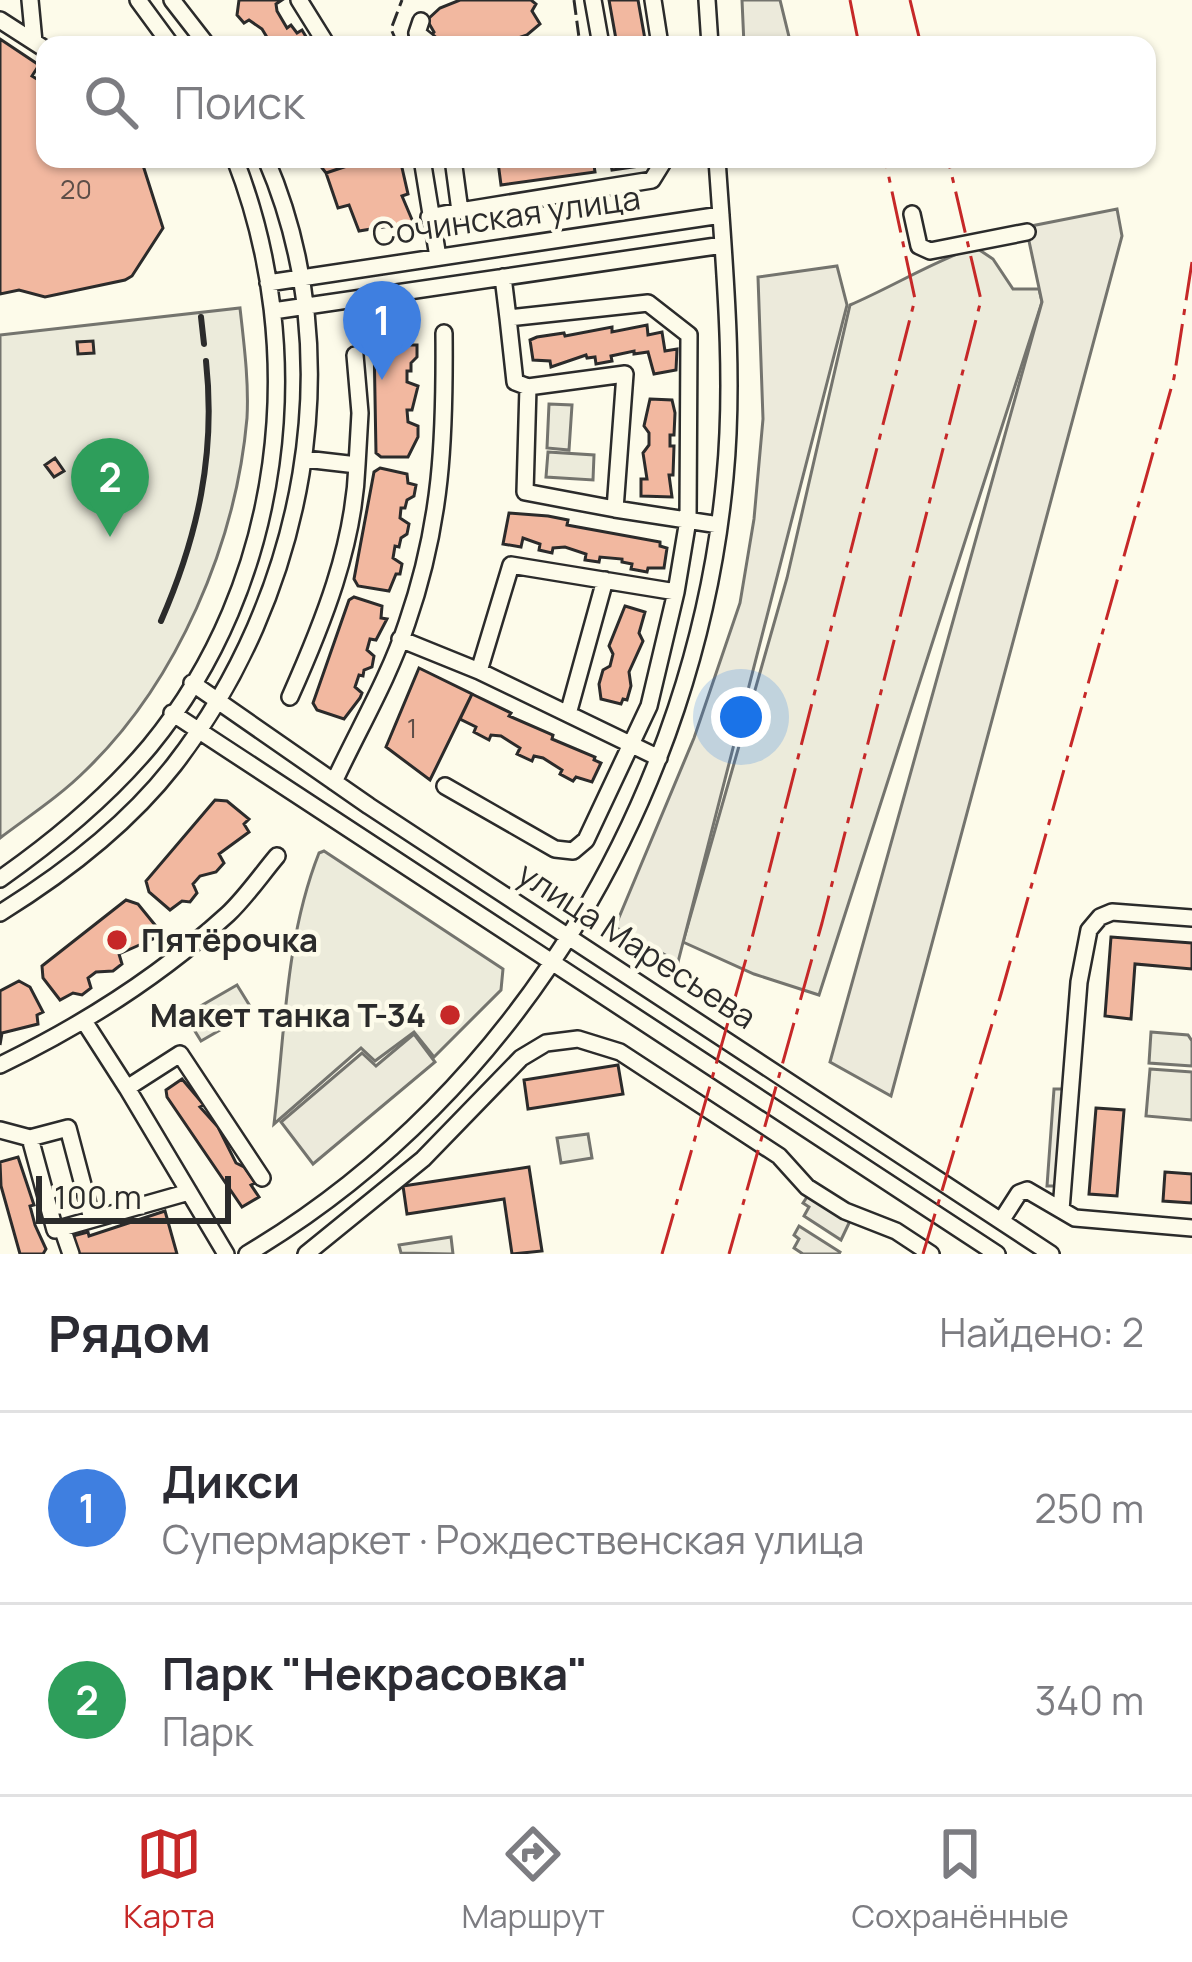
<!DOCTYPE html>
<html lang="ru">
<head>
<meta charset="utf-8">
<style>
	:root { --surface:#fff; --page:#f7f7f7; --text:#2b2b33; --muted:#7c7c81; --line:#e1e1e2; --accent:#c62828 }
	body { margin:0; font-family:Manrope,sans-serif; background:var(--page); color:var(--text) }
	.scale { position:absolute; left:36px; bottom:30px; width:195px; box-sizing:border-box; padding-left:12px; border:6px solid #2b2b2b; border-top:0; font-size:33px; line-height:42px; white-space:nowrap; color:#2b2b2b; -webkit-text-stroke:9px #fdfbea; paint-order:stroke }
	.you { position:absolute; left:741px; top:717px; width:42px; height:42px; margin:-30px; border:9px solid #fff; border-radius:50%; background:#1a73e8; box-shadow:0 0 0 18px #1a73e833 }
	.badge { display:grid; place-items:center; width:78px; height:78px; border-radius:50%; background:var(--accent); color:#fff; font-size:39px; font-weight:700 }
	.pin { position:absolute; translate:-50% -99px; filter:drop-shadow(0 3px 6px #0008) }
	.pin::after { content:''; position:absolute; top:63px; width:42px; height:36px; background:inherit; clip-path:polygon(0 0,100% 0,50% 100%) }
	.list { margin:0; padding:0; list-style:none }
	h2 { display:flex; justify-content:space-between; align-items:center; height:156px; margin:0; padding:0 48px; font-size:51px }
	h2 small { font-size:39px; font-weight:400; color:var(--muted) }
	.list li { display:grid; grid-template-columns:78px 1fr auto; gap:36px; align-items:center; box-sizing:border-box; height:192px; padding:0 48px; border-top:3px solid var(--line) }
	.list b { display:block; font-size:45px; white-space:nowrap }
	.list p { margin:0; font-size:39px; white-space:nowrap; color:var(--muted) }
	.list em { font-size:39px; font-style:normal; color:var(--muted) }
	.icon { flex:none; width:66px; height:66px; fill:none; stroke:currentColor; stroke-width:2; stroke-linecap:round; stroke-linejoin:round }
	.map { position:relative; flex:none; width:1192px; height:1254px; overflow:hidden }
	.search { position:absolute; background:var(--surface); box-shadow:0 3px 9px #0004; left:36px; right:36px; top:36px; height:132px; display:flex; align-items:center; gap:30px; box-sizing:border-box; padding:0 42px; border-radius:24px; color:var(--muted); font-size:45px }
	.sheet { height:540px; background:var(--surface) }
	nav { display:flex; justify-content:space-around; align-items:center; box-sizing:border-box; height:168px; border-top:3px solid var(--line); background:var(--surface); font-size:33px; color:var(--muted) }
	nav a { display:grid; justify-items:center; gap:6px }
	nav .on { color:var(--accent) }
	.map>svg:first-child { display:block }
	.green { fill:#ecebdb; stroke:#74746e; stroke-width:3 }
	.parking { fill:#eceadb; stroke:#74746e; stroke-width:3 }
	.building { fill:#f2b8a0; stroke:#2b2b2b; stroke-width:3 }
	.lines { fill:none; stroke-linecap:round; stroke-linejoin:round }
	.minor-casing { stroke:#2b2b2b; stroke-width:20 }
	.minor { stroke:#fdfbea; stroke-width:15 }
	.fence { stroke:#2b2b2b; stroke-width:3; stroke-dasharray:15 6; stroke-linecap:butt }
	.wall { stroke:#2b2b2b; stroke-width:6 }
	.power { stroke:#c62828; stroke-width:3; stroke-dasharray:42 9 6 9; stroke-linecap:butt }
	.poi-dot { fill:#c62828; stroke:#fdfbea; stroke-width:4.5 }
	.labels { text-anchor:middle; stroke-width:9; stroke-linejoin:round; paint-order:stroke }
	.number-label { font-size:27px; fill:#5d4e48 }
	.street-label { font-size:33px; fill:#2b2b2b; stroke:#fdfbea }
	.poi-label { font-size:33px; font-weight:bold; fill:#2b2b2b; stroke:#fdfbea; text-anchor:start }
</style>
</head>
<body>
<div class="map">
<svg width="1192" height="1254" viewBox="0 0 1192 1254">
	<rect width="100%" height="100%" fill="#fdfbea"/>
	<path class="green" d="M975 247 993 259 1013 289H1039L1042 302 819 995 754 974 683 942 787 578 850 305C892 287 932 262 975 247Z
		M240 308C244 344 249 382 247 418 236 544 177 682 86 770 60 796 29 816 0 838V335Z
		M549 404 572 405 569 450 547 448Z
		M548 452 594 455 593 480 546 477Z
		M324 851 503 969 501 990 434 1057 414 1032 375 1061 361 1048 274 1124C285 1033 285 939 319 853Z
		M237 985 253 1011 201 1041 185 1015Z
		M1151 1032 1188 1035 1192 1041V1066L1149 1063Z
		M1150 1069 1192 1072V1120L1146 1116Z
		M588 1134 592 1158 561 1163 557 1138Z
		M451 1237 453 1254 401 1253 399 1245Z"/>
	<path class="parking" d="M742 0H780L791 45H744Z
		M1117 209 1122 236 891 1096 830 1062 1042 302 1026 227Z
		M837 266 847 305 678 962 615 927 694 738 740 603 754 519 763 419 758 277Z
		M414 1034 435 1062 313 1164 281 1122 362 1053 376 1066Z
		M1054 1089H1063L1056 1186H1047Z
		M809 1194 850 1221 841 1240 804 1216 809 1207 803 1203Z
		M799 1226 840 1252 839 1254H803L794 1248 799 1239 794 1235Z"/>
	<path class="building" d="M239 0H282L276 4 277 11 287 28 291 25 297 33 302 30 311 45H266L268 39 262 29 249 20 244 23 237 15Z
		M460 0H531L536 4 532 11 540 24 527 35 500 44 438 45 429 38 434 32 427 20 440 8Z
		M609 0H638L646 45H617Z
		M0 39 39 65 32 76 45 84V159H141L163 228 132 276 125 280 45 297 19 290 0 294Z
		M315 159H345L347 166 326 173Z
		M368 159H400L408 194 402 196 413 222 359 231 349 205 338 208 326 173Z
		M503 159H593L595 172 501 185 498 162Z
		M610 159H639L640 166 612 170Z
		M647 325 648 335 662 332 665 351 677 349 676 370 654 374 648 352 634 354V351L611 356 612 361 596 364 595 357 587 358 586 355 551 367 550 361 533 360 530 340 537 337 564 333 565 336 612 327V332Z
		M380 334H407L410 345H417V357L411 363V371H407V382L418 386 412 410H407L408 422 418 426V437L408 457H381L376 453 374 341Z
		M93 341 94 353 78 354 77 342Z
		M650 399 672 400 675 413 674 435H670V446H674L673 475H669L672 497 641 496V479H647L643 453 649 445V433L644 426Z
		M55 458 64 471 54 477 45 465Z
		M380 468 407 474 408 483 416 485 414 496 407 500 405 508H401L400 518 409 524 407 534 401 538 399 547 395 546 393 558 402 564 400 574H396L389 591 358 586 354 579 374 472Z
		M509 513 548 516 568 520 567 525 660 542V546L667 548 664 568H648L647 572 631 569 632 564 622 562V559L600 557 599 562 585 560 586 554 565 547 553 548 552 553 539 550 540 544 523 538 521 547 503 544Z
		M354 597 382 606 381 618 387 619 376 640 370 639 367 650 374 656 372 667 364 670 363 676 359 675 355 687 362 693 360 698 344 719 317 710 313 703 349 600Z
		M625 606 645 612 639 633 643 641 629 672 631 686 627 700 623 699 621 704 601 699 599 684 603 670 610 666 613 654 609 646Z
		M419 668 472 694 430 780 386 747Z
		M472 694 511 713 509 716 553 735 552 739 595 757 594 760 601 763 592 782 576 777 573 781 560 774 562 770 543 758 534 756 532 761 517 754 520 748 501 736 491 735 489 740 474 732 476 727 460 719Z
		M215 800 227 801 249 819 244 824 249 832 219 854 224 863 216 872 200 876 193 884 197 893 190 902 182 901 170 910 149 892 146 881Z
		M126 900 138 904 155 925 150 930 153 939 119 954 122 964 113 971 96 972 88 978 91 988 82 995 73 993 60 1000 43 978 42 966Z
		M1111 937 1192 943V969L1135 964 1131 1019 1105 1016Z
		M19 981 30 987 43 1012 37 1015 38 1024 2 1033 0 1045V991Z
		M618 1065 623 1094 528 1109 524 1080Z
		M182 1079 204 1105 200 1107 218 1127 236 1163 244 1167 255 1183 251 1185 259 1197 242 1207 167 1097 166 1090Z
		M1096 1108 1124 1110 1117 1196 1089 1194Z
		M18 1157 34 1205 30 1206 35 1225 46 1249 43 1254H20L1 1186 0 1162Z
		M529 1167 542 1251 512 1254 504 1199 407 1214 403 1186Z
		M1165 1172 1192 1174V1203L1163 1201Z
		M165 1211 177 1254H77L69 1237 88 1232 89 1236Z"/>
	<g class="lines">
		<g class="minor-casing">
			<path id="minor" d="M30 0 34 42
				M138 0 171 45
				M172 0 207 45
				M299 0 327 45
				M593 0 601 45
				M653 0 660 45
				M707 0 710 45
				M0 20 45 49
				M421 21 417 33 432 45
				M422 159 438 257
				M460 211 652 180 665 159
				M912 214 919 246 930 251 1027 232
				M429 217 460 211 453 159
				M503 277 508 318 648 303 689 335 688 520 676 592 511 565 479 671 659 758
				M268 283 721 215
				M273 311 723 245
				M508 318 515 382 528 387
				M355 355 360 413 357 465
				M615 509 525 492 528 387 625 374 615 509 719 525
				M400 639 479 671
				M192 683 369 806 1051 1254
				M290 697C323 623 354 546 357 465L305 459
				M172 713 997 1254
				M568 714 605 580
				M334 782C358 730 389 678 407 623 442 522 445 438 444 333
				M445 786 555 849 573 851 586 840 649 706 676 592
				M0 879C54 841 108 796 150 746 284 583 310 352 235 159
				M0 913C63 874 128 824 174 765 304 597 352 358 266 159
				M84 1021 127 1088
				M0 1065C81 1026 161 975 228 914 246 897 261 875 277 856
				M0 1130 30 1138 55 1230 189 1192
				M30 1138 68 1128 92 1219
				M1061 1210 1079 982 1089 930 1100 917 1112 912 1192 918
				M1001 1221 1019 1193 1027 1190 1075 1218 1192 1228
				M62 1228 71 1254
				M226 1254 127 1088 180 1054 262 1178
				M247 1254C519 1093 696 791 725 477 735 372 724 264 717 159
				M306 1254 423 1159 521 1058 546 1043 578 1039 620 1052 779 1156 807 1187 845 1211 896 1231 931 1254"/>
		</g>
		<use href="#minor" class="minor"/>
		<path class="fence" d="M574 0 580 45
			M398 45 391 29 402 0"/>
		<path class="wall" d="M201 317 204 344
			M161 621C198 536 216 454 206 361"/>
		<path class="power" d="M850 0 859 45
			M910 0 921 45
			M662 1254 752 938 915 299 885 159
			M729 1254 822 923 981 300 948 159
			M923 1254 1001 994 1174 378 1192 262"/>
	</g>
	<g class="poi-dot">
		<circle cx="117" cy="940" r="12"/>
		<circle cx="450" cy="1015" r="12"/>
	</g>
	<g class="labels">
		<g class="number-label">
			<text x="76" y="199">20</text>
			<text x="412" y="738">1</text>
		</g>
		<g class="street-label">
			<text transform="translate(506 216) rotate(-8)" y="12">Сочинская улица</text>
			<text transform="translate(637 945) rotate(33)" y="12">улица Маресьева</text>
		</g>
		<g class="poi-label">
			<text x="141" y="952">Пятёрочка</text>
			<text x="426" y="1027" text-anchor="end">Макет танка Т-34</text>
		</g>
	</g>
</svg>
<div class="scale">100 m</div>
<div class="you"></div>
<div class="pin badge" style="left:382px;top:380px;background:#3f7fe0">1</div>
<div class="pin badge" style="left:110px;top:537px;background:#2e9e5b">2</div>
<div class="search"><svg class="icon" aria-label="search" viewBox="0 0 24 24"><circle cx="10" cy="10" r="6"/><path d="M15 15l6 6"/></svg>Поиск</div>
</div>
<section class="sheet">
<h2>Рядом<small>Найдено: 2</small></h2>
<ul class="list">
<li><span class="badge" style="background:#3f7fe0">1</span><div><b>Дикси</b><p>Супермаркет · Рождественская улица</p></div><em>250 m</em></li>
<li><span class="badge" style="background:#2e9e5b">2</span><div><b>Парк &quot;Некрасовка&quot;</b><p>Парк</p></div><em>340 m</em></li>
</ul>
</section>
<nav>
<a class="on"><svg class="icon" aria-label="map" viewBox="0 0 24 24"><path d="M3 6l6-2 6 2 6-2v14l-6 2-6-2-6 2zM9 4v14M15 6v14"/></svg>Карта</a>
<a><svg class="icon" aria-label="directions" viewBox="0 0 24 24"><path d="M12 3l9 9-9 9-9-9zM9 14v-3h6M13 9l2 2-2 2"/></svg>Маршрут</a>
<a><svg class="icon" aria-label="saved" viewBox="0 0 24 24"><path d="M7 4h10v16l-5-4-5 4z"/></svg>Сохранённые</a>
</nav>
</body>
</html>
